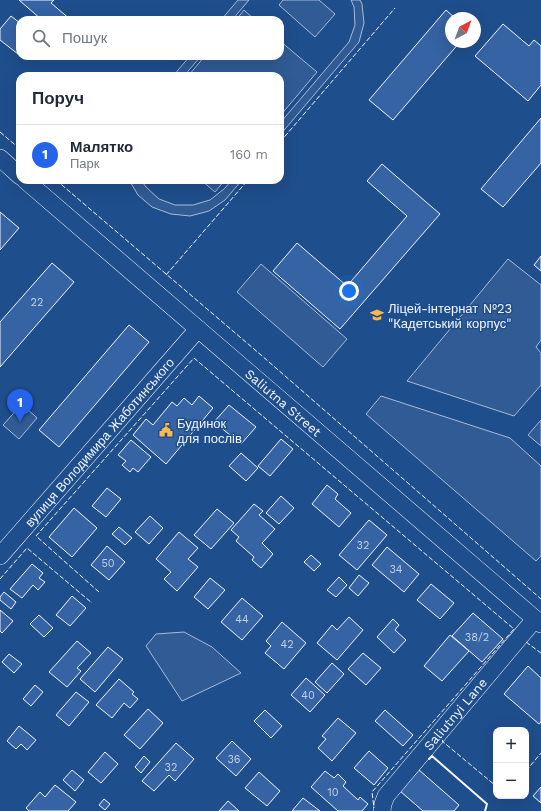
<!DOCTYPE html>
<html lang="uk">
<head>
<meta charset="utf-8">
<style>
	:root { --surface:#fff; --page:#f2f2f3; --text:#1f2937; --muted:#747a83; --line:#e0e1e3; --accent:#2563eb }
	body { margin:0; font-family:"Work Sans",sans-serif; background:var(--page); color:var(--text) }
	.controls { position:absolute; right:12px; bottom:12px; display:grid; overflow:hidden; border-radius:8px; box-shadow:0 4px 16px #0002 }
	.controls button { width:36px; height:36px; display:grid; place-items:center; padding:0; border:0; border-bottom:1px solid var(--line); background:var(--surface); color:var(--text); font:20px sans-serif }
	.compass { position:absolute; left:445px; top:12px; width:36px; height:36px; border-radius:50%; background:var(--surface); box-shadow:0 4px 16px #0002; rotate:41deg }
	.you { position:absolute; left:349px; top:291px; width:14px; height:14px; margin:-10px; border:3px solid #fff; border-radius:50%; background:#1a73e8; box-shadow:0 0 0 6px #1a73e833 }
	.badge { display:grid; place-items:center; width:26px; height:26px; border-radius:50%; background:var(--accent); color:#fff; font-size:13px; font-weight:700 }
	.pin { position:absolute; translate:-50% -33px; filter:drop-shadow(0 1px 2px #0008) }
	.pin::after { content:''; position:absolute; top:21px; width:14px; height:12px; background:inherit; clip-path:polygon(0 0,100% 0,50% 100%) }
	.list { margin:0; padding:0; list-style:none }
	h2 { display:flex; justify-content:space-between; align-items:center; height:52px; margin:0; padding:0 16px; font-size:17px }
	h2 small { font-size:13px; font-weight:400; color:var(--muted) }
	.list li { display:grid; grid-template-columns:26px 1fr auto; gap:12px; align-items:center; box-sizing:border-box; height:60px; padding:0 16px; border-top:1px solid var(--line) }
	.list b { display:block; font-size:15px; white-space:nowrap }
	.list p { margin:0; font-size:13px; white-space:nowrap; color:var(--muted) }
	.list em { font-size:13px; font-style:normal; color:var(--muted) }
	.icon { flex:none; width:22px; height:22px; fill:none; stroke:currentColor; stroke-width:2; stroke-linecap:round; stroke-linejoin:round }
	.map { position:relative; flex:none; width:541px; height:811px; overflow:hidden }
	.search { position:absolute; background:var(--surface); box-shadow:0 4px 16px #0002; left:16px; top:16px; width:268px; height:44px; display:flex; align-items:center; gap:10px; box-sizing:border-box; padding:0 14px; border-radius:12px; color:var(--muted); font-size:15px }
	.panel { position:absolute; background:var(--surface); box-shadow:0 4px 16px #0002; left:16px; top:72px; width:268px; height:112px; border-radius:12px }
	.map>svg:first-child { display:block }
	.built { fill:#305b95; stroke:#a8bbd7 }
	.building { fill:#3563a3; stroke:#f2f6ff }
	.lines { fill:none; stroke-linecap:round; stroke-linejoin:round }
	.minor-casing { stroke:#f2f6ff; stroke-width:18 }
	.minor { stroke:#1f4e8c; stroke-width:17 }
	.fence { stroke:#f2f6ff; stroke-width:1; stroke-dasharray:5 2; stroke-linecap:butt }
	.wall { stroke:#f2f6ff; stroke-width:2 }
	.labels { text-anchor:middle; stroke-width:3; stroke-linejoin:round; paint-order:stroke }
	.number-label { font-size:11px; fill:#c3d1e8 }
	.poi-label { font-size:13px; fill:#f2f6ff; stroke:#1f4e8c; text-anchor:start }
	.street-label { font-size:13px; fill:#f2f6ff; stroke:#1f4e8c }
</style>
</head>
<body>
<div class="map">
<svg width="541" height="811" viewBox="0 0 541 811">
	<rect width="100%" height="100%" fill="#1f4e8c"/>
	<path class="built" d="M238 0H249L232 20H221Z
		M283 0H319L335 14 315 37 279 5Z
		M351 0H360L362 4 364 23 359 42 280 135V123L349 42 355 25 354 7Z
		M244 10 255 20H236Z
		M280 41 317 72 280 116V76H188L205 56H280Z
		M190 56H201L184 76H173Z
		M129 180H141L146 187 159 199 175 205H193L210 200 224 189 232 180H242L225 200 209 211 190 216 171 214 152 207 138 195Z
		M201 180H225L215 192Z
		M508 259 541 285V340L536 347 541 353V385L514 416 407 381Z
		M261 264 347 339 323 367 237 292Z
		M381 396 510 438 541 466V556L536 561 366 414Z
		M22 404 37 418 19 439 3 425Z
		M541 420V446L528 435Z
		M184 632 212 647 241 673 182 701 146 646 156 634Z"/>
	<path class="building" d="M19 0H54L51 3 71 20H42Z
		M446 10 455 18H451V42H460L393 120 369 100Z
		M11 16 20 23V52L18 54 0 40V29Z
		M503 24 529 46 534 40 541 46V85L528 101 475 56Z
		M541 118V163L503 207 481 189Z
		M382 164 440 214 340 329 273 271 297 243 347 286 407 216 367 181Z
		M0 212 19 228 0 250Z
		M541 256V271L534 265Z
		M52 263 74 282 0 367V322Z
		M129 325 149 342 59 447 39 430Z
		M199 396 213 408 166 464 133 435 146 419 153 425 172 402 177 406 184 398 192 405Z
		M229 405 256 427 241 444 214 422Z
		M281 439 293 449 270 476 258 466Z
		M131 440 151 457 138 472 133 468 130 472 122 465 126 461 118 455Z
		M241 453 258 468 246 481 229 466Z
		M327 485 338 494 335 499 351 513 339 527 312 504Z
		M107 488 121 499 106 517 92 506Z
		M281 496 294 508 279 524 266 513Z
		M254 504 263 511 259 515 275 529 262 543 273 554 261 568 252 560 254 557 236 541 239 537 231 530Z
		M74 508 97 528 72 557 49 537Z
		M217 509 234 523 211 549 194 535Z
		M150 516 163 528 149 544 135 532Z
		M369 520 387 535 357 570 339 555Z
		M119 527 132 538 125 545 112 534Z
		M179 532 198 548 188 559 198 567 177 591 164 579 171 572 156 559Z
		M107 546 125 562 109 580 91 565Z
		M387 547 419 574 404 592 372 565Z
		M311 555 321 564 314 571 304 562Z
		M32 564 43 573 39 578 45 582 38 590 33 585 22 598 10 589Z
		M359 575 369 583 358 596 349 588Z
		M339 577 347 585 336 597 327 590Z
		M210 578 225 590 208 609 194 597Z
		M431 584 454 603 440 619 417 600Z
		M4 592 16 602 11 609 0 600V597Z
		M72 596 86 608 70 626 56 615Z
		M242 598 263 616 242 640 221 622Z
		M0 610 13 621 2 633 0 631Z
		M473 613 503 639 482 662 452 636Z
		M39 615 53 628 44 637 30 624Z
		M349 617 363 630 337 660 317 643 332 625 337 630Z
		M393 619 399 625 395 630 406 640 394 653 377 637Z
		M282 622 306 643 284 669 265 653 271 646 266 641Z
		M450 635 469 651 442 681 424 666Z
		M77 641 91 653 77 668 81 671 67 687 49 672Z
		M108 647 123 659 95 692 80 679Z
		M363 653 381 668 366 685 348 669Z
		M9 654 22 664 14 673 2 662Z
		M332 663 344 674 327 693 315 682Z
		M528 666 541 678V722L539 724 504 694Z
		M306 678 325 695 310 712 291 695Z
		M119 679 134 692 132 694 138 699 130 708 124 703 112 718 96 705Z
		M35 685 43 692 31 706 23 699Z
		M76 692 89 702 69 726 56 715Z
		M148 709 163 723 140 749 124 735Z
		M265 710 282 726 271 738 254 721Z
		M385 710 413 735 403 746 375 721Z
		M338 718 356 733 332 761 318 748 326 739 322 736Z
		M19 726 36 740 27 750 21 744 16 749 7 741Z
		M232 741 251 759 236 776 216 758Z
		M176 743 194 759 175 781 169 775 154 791 142 781Z
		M369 751 388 768 374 785 354 768Z
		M105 752 118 764 101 783 88 772Z
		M144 756 150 762 141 773 135 767Z
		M72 770 84 780 75 791 63 780Z
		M419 770 459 805 454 811H423L400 791Z
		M325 771 334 778 338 774 346 782 343 786 358 800 360 797 368 804 362 811H338L311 787Z
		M259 772 280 791 267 806 245 788Z
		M55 785 76 802 68 811H29L26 808 40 792 45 797Z
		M541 787V803L533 796Z
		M303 798 320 811H292Z
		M104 799 110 804 105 810 99 805Z
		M228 801 239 811H219Z"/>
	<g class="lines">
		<g class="minor-casing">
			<g id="minor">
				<path d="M0 158 20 176"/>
				<path id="s1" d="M25 180 541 624"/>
				<path id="s2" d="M0 556 198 329"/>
				<path id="s3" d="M382 811 383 804 386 796 535 619"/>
			</g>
		</g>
		<use href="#minor" class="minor"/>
		<path class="fence" d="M0 132 20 149
			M280 142 395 8
			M56 180 261 355 541 599
			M166 275 248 180
			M0 579 27 548 92 603
			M99 592 36 536 194 358 514 629 372 792 374 808
			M526 642 541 653
			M443 740 442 741 496 786
			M526 771 541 753"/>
		<path class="wall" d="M429 759 432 756 487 804 485 811"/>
	</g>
	<defs>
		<g id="school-bare" transform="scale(1.08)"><path d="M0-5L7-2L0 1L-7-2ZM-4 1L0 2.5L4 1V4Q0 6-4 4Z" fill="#ffb74d" stroke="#1f4e8c" stroke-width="2.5" paint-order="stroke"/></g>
		<g id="civic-bare" transform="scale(1.08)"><path d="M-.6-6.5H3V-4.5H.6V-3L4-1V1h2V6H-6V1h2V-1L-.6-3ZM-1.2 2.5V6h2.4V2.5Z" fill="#ffb74d" stroke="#1f4e8c" stroke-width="2.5" paint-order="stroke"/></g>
	</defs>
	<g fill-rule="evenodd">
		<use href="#school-bare" x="377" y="315"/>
		<use href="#civic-bare" x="166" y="430"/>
	</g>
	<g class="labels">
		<g class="number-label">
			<text x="37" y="306">22</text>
			<text x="363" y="549">32</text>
			<text x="108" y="567">50</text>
			<text x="396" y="573">34</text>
			<text x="242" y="623">44</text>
			<text x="477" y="641">38/2</text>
			<text x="287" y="648">42</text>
			<text x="308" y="699">40</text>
			<text x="234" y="763">36</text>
			<text x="171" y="771">32</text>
			<text x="333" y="796">10</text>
		</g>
		<g class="poi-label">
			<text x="388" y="313">Ліцей-інтернат №23<tspan x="388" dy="15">"Кадетський корпус"</tspan></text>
			<text x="177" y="428">Будинок<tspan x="177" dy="15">для послів</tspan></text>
		</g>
		<g class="street-label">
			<text dy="5" stroke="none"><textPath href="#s1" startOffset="341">Saliutna Street</textPath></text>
			<text dy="5" stroke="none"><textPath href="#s2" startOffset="151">вулиця Володимира Жаботинського</textPath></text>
			<text dy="5" stroke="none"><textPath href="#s3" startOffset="123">Saliutnyi Lane</textPath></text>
		</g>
	</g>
</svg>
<div class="controls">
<button>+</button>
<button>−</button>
</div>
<svg class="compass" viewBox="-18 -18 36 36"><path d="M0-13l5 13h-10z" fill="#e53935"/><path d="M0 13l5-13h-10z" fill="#747a83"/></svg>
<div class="you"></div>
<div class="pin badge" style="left:20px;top:422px">1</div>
<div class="search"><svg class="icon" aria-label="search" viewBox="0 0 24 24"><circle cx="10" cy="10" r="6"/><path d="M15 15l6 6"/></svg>Пошук</div>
<section class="panel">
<h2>Поруч<small></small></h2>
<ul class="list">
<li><span class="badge">1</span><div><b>Малятко</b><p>Парк</p></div><em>160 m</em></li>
</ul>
</section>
</div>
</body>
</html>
